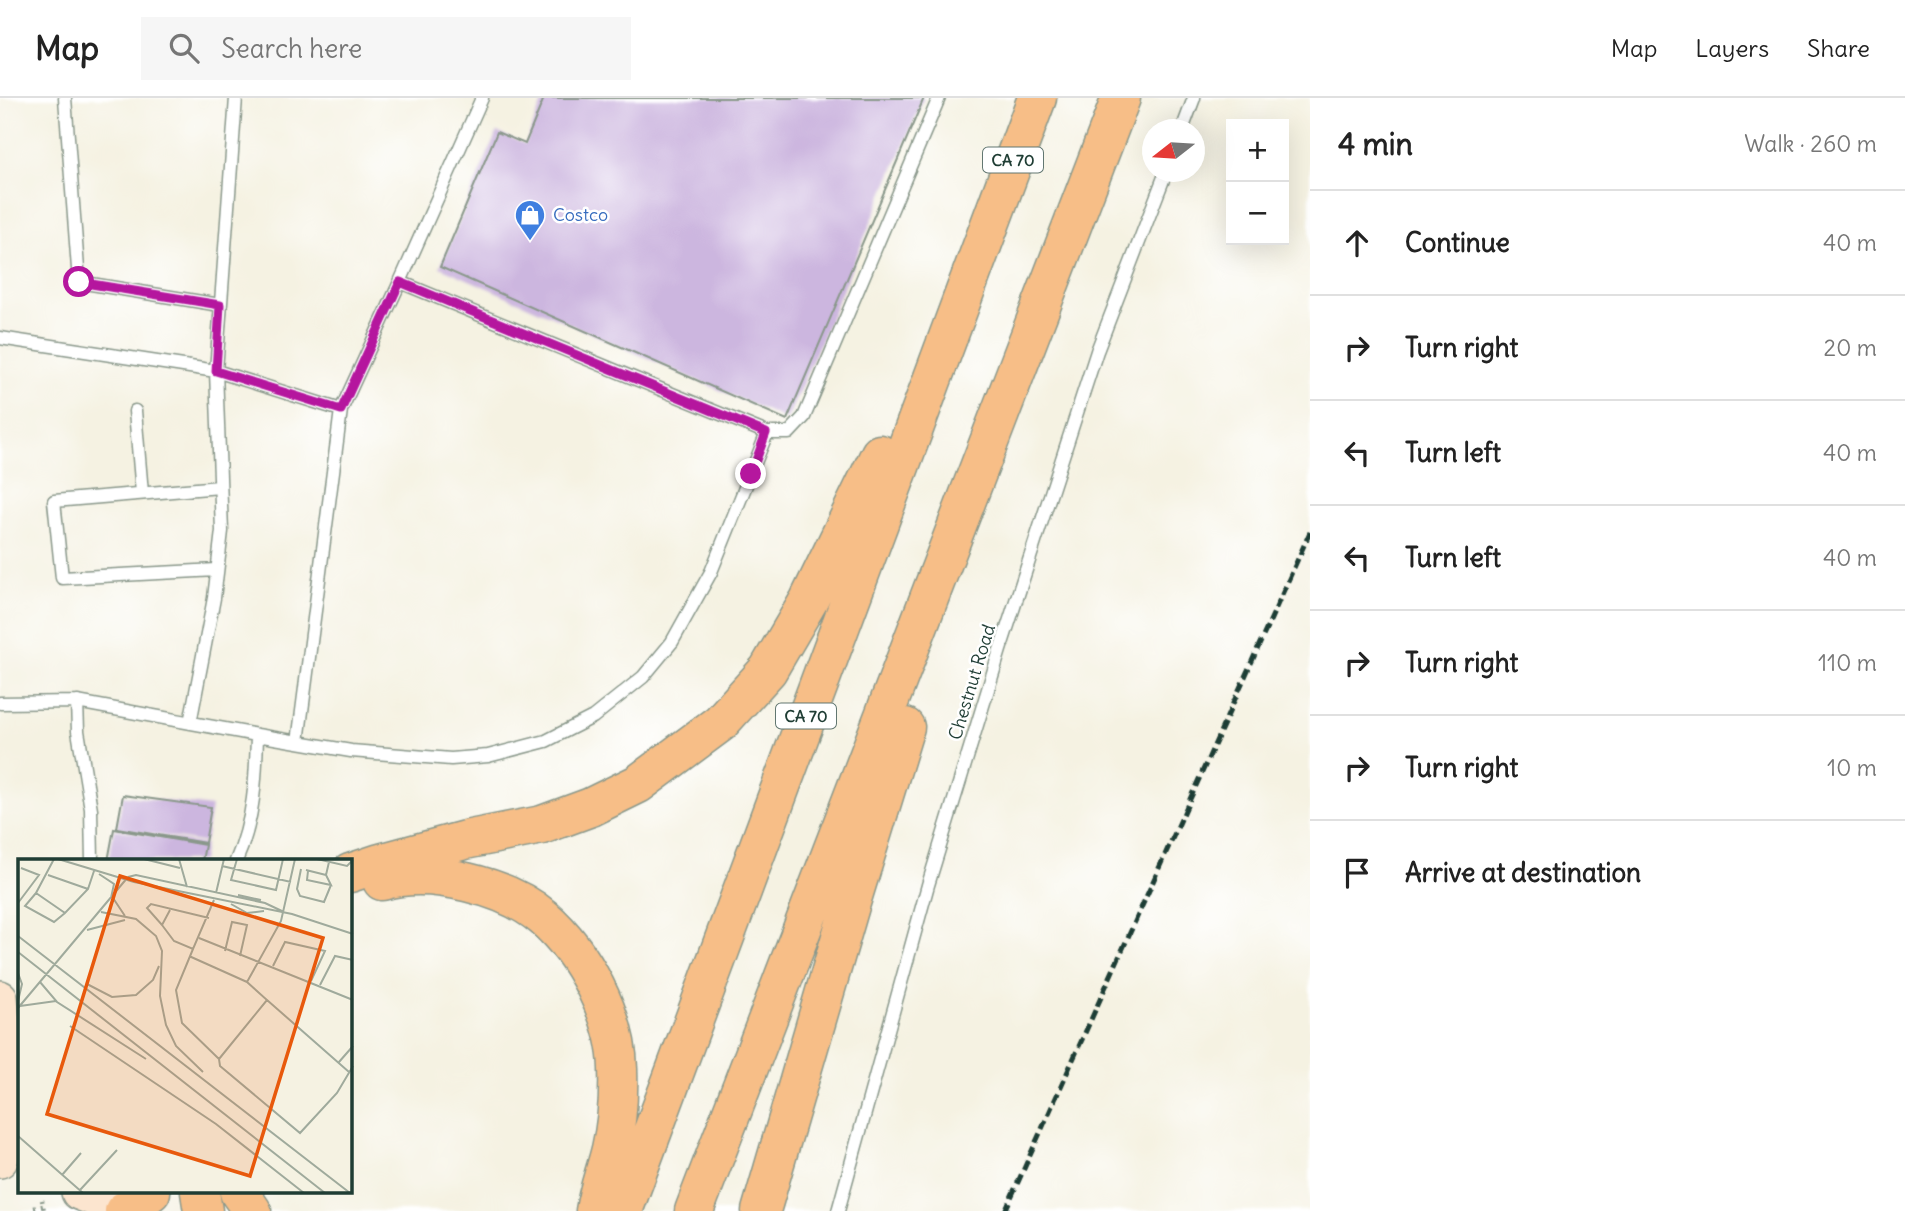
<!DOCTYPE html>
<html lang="en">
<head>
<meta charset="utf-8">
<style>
	:root { --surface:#fff; --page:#f6f6f6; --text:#222; --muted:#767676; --line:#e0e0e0 }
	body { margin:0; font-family:Delius,sans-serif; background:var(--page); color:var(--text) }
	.controls { position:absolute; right:21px; top:21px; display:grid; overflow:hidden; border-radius:0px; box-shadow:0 7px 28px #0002 }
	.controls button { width:63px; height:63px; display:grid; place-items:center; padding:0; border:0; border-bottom:2px solid var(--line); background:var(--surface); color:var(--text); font:35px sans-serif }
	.compass { position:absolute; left:1142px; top:21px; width:63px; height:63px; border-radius:50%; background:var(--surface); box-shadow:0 7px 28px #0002; rotate:253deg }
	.stop { position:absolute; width:21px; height:21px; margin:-16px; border:5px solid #b5179e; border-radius:50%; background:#fff }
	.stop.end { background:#b5179e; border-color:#fff; box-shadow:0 2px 7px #0008 }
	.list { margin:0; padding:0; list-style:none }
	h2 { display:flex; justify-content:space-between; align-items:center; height:91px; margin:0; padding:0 28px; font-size:30px }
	h2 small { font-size:23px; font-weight:400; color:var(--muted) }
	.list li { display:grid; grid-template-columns:46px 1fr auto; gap:21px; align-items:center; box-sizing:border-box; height:105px; padding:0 28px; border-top:2px solid var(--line) }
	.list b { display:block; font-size:26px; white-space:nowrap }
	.list em { font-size:23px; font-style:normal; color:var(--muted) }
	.icon { flex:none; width:38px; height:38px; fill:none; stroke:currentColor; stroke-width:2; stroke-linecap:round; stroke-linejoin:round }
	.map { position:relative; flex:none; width:1310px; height:1113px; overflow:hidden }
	header { display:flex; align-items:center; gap:42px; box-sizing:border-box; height:98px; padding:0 35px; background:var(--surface); border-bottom:2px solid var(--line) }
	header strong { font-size:33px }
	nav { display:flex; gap:38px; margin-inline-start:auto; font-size:24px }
	.search { width:490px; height:63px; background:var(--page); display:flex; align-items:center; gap:18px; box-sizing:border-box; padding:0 24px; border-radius:0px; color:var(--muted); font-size:26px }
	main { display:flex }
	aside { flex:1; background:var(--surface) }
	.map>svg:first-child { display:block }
	.building { fill:#ccb6df }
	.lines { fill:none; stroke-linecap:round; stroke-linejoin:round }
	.lane-casing { stroke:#8a988b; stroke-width:15 }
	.secondary-casing { stroke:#8a988b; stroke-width:38 }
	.highway-casing { stroke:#8a988b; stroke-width:41 }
	.path { stroke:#8a988b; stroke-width:4.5; stroke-dasharray:2 5; stroke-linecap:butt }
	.lane { stroke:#fff; stroke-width:12 }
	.secondary { stroke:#fce5cf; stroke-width:35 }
	.highway { stroke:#f7be87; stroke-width:38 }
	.rail { stroke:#1f3d34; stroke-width:5; stroke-dasharray:10 5; stroke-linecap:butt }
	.route { stroke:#b5179e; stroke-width:9 }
	.labels { text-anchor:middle; stroke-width:5; stroke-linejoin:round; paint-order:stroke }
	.shield { fill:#fff; stroke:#627771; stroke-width:2 }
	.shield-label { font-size:16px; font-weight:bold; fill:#1f3d34 }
	.shop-label { font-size:18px; fill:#366cbe; stroke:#fff; text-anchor:start }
	.street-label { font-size:18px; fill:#1f3d34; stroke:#fff }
	.inset-road { fill:none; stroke:#9faa9c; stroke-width:2 }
	.view { fill:#e8590c; fill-opacity:0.15; stroke:#e8590c; stroke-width:3.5 }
	.inset-edge { fill:none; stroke:#1f3d34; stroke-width:3.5 }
</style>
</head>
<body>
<header>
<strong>Map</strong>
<div class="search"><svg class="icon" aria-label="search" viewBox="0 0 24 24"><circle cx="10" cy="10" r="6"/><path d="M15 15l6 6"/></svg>Search here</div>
<nav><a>Map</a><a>Layers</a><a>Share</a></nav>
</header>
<main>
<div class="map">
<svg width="1310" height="1113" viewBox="0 0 1310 1113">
	<rect width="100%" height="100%" fill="#fff"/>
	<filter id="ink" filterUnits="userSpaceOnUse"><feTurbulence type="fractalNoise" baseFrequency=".0143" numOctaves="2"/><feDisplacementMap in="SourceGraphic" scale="14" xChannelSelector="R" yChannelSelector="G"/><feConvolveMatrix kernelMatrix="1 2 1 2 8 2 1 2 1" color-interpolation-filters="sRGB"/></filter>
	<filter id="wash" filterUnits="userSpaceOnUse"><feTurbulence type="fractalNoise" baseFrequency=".00686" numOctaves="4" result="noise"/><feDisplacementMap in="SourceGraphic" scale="28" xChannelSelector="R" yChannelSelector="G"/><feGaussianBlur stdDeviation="1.57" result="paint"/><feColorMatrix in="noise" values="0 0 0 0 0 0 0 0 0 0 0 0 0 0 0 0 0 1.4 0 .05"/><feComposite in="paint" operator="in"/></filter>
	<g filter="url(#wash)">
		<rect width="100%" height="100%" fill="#f5f2e2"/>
		<g id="blocks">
			<path class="building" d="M544 0H924L787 322 440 169 497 34 525 46Z
				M123 697 211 709 205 745 117 730Z
				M114 731 205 747 202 763H108Z"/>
		</g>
	</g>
	<g filter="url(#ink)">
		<use href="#blocks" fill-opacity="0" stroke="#8a988b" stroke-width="2"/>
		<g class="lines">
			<g class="lane-casing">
				<path id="lane" d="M65 0 79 184 220 207
					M1182 32 1194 0
					M400 184 482 0
					M0 240 216 273 341 312 400 184 767 335H789L804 319 939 0
					M135 313 142 395
					M217 472 62 480 54 403 220 389
					M77 604 78 633 91 711 92 763
					M0 605 77 604 257 637C256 680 254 723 236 763
					M190 625 214 500 222 433 216 273 236 0
					M257 637 351 653 451 661 488 658 546 643 593 619 643 579 672 544 711 474 767 335
					M298 644 341 312
					M838 1113 928 787 1000 552 1097 253 1166 74"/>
			</g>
			<g class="secondary-casing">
				<path id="secondary" d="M0 900 10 1033 0 1062
					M79 1094 125 1113"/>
			</g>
			<g class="highway-casing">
				<path id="highway" d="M350 775 380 765 465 742 542 727 591 709 638 686 720 625 768 572 809 502 880 356
					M382 783C430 769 507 788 544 820 583 854 617 919 618 971 619 997 617 1025 611 1051 606 1072 598 1092 595 1113
					M200 1094 203 1113
					M239 1094 252 1113
					M124 1113 151 1094
					M623 1113 1037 0
					M694 1113 1121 0
					M761 1113 850 808 905 629"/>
			</g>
			<path class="path" d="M42 1102 44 1113
				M34 1110 43 1108"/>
			<use href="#lane" class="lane"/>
			<use href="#secondary" class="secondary"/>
			<use href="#highway" class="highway"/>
			<path class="rail" d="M1005 1113 1310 434"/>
		</g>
	</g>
	<g class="lines" filter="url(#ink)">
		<path class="route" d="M79 184 220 207 216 273 341 312 400 184 766 335 751 376"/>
	</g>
	<defs>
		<g id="shop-pin" transform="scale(1.575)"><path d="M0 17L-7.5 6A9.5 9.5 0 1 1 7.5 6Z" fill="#3f7fe0" stroke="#fff"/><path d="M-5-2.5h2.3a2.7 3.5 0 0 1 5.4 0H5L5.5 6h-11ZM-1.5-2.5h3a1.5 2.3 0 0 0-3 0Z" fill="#fff"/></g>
	</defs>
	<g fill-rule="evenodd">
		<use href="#shop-pin" x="530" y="117"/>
	</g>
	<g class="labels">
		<g class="shield">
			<rect x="983" y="49.5" width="60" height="25" rx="5"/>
			<rect x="776" y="605.5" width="60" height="25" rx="5"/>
		</g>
		<g class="shield-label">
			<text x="1013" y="68">CA 70</text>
			<text x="806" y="624">CA 70</text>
		</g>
		<g class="shop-label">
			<text x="553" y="123">Costco</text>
		</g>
		<g class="street-label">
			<text transform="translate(972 584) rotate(-73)" y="6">Chestnut Road</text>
		</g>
	</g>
	<g transform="translate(18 761)">
		<rect width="334" height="334" fill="#f5f2e2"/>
		<path class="inset-road" d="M36 0 18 34 47 54 70 30 76 12M40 0 116 23 274 55 335 75M126 0 162 9M161 0 169 28M219 0 213 21 258 31 265 0M299 0 329 7 335 1M204 7 273 23M283 10 279 30 282 37 306 43 313 26M288 11 308 16 311 3M290 12 289 21 313 26 308 16M81 15 96 25 93 39M30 16 70 30M110 18 118 16 247 44 266 53M18 34 7 47 36 63 47 54M198 34 206 0M220 36 243 41M95 39 107 57M0 44 21 16 3 9M213 45 229 54 246 52M152 51 144 66 129 49 133 45 191 59M83 53 118 60 138 77 144 92 142 137 148 166 158 187 185 213M144 66 156 82 175 90 196 41M69 71 107 61M0 77 332 334M181 79 335 141M175 90 158 131 164 164 201 200 202 207 282 274 319 234 335 207M207 92 214 63 229 66 222 97M0 93 307 334M171 97 229 123M255 107 267 83 307 92 293 122M0 114 4 125 0 142M22 123 39 143 128 200M69 125 94 138 118 136 135 121 141 107M302 126 317 97 335 101M249 141 331 213M2 147 38 142M0 149 110 18M52 167 198 265 286 334M201 200 249 141 229 123 263 62 277 0M321 203 335 187M0 277 65 334M44 316 63 294M62 331 99 291"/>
		<path class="view" d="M102 17 305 79 232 317 29 255Z"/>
		<rect width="334" height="334" class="inset-edge"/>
	</g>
</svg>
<div class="controls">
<button>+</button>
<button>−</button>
</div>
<svg class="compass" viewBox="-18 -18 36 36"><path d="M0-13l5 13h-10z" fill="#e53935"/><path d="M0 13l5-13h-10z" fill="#767676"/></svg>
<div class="stop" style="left:79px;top:184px"></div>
<div class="stop end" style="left:751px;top:376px"></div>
</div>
<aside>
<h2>4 min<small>Walk · 260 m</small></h2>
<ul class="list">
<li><svg class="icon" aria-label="ahead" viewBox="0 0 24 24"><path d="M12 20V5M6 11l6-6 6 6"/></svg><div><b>Continue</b></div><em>40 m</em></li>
<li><svg class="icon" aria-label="right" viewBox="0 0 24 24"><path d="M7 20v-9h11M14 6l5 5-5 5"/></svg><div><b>Turn right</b></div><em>20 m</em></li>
<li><svg class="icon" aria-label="left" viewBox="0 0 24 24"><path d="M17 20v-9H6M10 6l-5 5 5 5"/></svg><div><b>Turn left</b></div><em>40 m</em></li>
<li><svg class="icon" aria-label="left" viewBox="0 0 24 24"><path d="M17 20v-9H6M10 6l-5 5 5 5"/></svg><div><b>Turn left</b></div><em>40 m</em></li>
<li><svg class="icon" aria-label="right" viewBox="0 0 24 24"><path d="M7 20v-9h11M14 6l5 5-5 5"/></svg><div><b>Turn right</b></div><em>110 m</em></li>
<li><svg class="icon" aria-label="right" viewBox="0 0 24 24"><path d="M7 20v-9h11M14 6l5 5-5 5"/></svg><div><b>Turn right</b></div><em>10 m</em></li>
<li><svg class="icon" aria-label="arrive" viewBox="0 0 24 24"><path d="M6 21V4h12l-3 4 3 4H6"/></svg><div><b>Arrive at destination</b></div></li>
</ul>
</aside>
</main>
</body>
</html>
